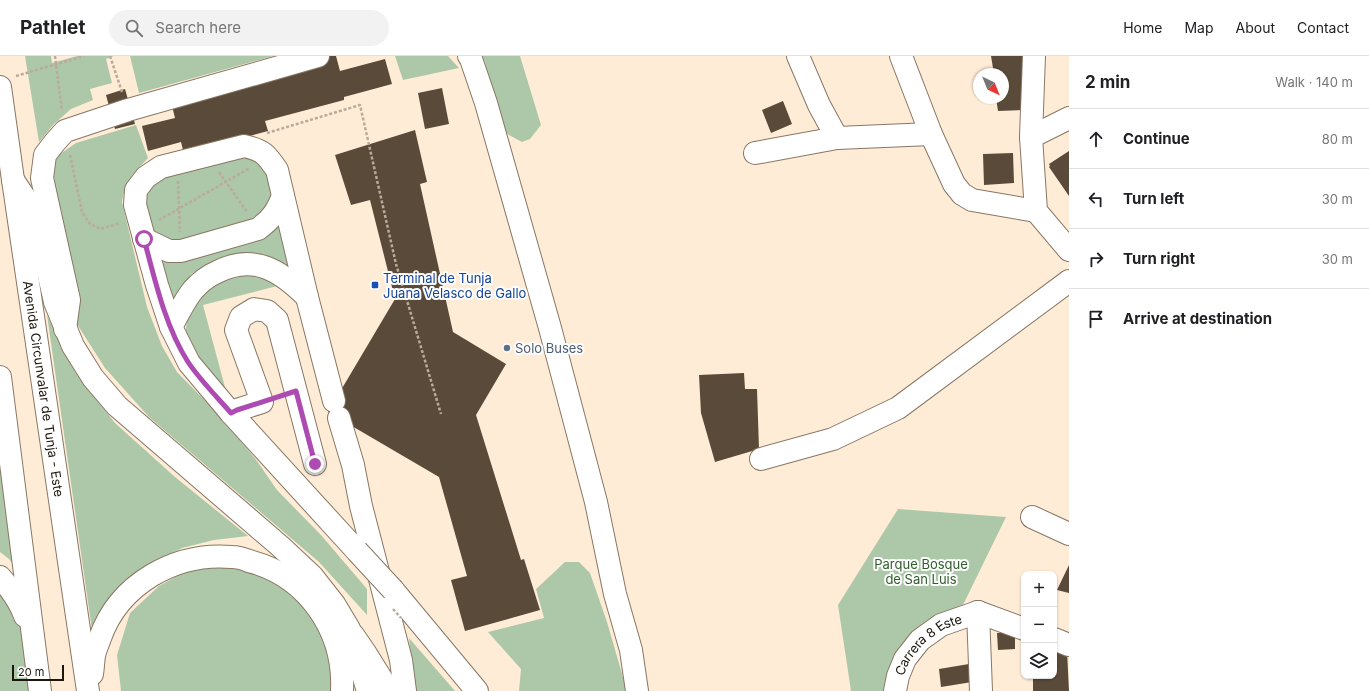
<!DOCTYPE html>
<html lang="en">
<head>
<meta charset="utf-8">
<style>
	:root { --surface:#fff; --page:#f2f2f2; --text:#202124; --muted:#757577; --line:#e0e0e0 }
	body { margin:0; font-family:Inter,sans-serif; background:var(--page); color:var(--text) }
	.controls { position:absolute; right:12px; bottom:12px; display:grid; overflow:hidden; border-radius:8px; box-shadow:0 1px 3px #0004 }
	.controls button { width:36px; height:36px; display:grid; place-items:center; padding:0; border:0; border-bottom:1px solid var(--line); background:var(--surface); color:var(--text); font:20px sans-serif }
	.compass { position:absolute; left:973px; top:12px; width:36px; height:36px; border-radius:50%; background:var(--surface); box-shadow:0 1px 3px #0004; rotate:137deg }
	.scale { position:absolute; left:12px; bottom:10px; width:52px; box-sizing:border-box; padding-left:4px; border:2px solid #1c160e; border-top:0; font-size:11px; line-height:14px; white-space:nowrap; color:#1c160e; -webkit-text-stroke:3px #fcfdfc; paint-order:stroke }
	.stop { position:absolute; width:12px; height:12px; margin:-9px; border:3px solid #ad4bb2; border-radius:50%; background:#fff }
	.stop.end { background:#ad4bb2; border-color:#fff; box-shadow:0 1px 4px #0008 }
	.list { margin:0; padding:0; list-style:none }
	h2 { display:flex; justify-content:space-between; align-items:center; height:52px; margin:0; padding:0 16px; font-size:17px }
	h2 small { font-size:13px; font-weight:400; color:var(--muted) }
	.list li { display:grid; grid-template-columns:26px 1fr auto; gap:12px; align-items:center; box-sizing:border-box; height:60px; padding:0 16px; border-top:1px solid var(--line) }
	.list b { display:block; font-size:15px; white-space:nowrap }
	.list em { font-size:13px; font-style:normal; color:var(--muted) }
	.icon { flex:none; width:22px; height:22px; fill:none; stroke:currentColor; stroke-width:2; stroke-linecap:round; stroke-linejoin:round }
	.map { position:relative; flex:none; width:1069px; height:635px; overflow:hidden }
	header { display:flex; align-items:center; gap:24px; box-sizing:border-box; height:56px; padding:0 20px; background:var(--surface); border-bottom:1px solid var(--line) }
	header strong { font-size:19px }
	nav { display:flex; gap:22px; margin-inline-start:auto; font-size:14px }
	.search { width:280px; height:36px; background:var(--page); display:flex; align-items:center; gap:10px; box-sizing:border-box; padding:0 14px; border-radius:22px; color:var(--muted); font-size:15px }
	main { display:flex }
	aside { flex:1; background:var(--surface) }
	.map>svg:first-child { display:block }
	.green { fill:#adc8a9 }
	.building { fill:#5a4a39 }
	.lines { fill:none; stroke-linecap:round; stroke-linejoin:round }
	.minor-casing { stroke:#887764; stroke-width:24 }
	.highway-casing { stroke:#887764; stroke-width:24 }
	.path { stroke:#b9aa99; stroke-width:2.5; stroke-dasharray:3 2; stroke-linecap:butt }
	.minor { stroke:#fff; stroke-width:22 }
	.highway { stroke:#fff; stroke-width:22 }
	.minor-bridge-casing { stroke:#887764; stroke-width:24; stroke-linecap:butt }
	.path-bridge { stroke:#b9aa99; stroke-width:2.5; stroke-dasharray:3 2; stroke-linecap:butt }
	.minor-bridge { stroke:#fff; stroke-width:22 }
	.route { stroke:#ad4bb2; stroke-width:5 }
	.transit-dot { fill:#1a4fb4; stroke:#fcfdfc; stroke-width:1.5 }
	.service-dot { fill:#5c6f8a; stroke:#fcfdfc; stroke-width:1.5 }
	.labels { text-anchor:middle; stroke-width:4; stroke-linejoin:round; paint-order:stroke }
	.transit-label { font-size:13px; fill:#164399; stroke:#fcfdfc; text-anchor:start }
	.service-label { font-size:13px; fill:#4e5e75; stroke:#fcfdfc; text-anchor:start }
	.street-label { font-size:13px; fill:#1c160e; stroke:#fcfdfc }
	.park-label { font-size:13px; fill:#315d2c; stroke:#fcfdfc }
</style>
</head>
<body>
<header>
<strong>Pathlet</strong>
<div class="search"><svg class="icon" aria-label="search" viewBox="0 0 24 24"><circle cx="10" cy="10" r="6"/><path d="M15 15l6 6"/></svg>Search here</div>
<nav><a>Home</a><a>Map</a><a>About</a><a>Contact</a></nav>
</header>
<main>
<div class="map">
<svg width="1069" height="635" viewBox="0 0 1069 635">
	<rect width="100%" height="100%" fill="#ffecd7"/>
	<path class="green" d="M25 0H51L52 7 77 0H114L106 3 112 27 90 33 93 44 71 53 53 69 39 86Z
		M130 0H273L139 37Z
		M395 0H448L459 12 403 24Z
		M482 0H520L541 69 530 83 522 86 509 79 501 72 485 6Z
		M136 69 148 102C133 118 126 123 122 146L147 251 162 290 177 316 221 361 257 405 277 434 321 479 367 533V559L319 506 149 361 105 312 75 265 51 109 60 98 76 87Z
		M244 100C269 111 268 121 272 145L252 169 171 188 150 176C143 150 137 138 163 120Z
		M279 161 291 213 279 205 264 199 244 198 220 202 191 218 173 248 157 195Z
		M253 217 277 230 203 249 226 335 202 309 185 277 189 255 219 220Z
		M47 259 75 316 115 367 175 421 248 480 214 484 182 492 150 509 95 595Z
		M0 372 28 530 9 503 0 496Z
		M898 453 1006 461 962 551 887 635H851L838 549Z
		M238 506 309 546 334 606V635H121L117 599 130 557 159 530 197 509Z
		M565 506H579L590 517 607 566 627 635H519L521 613 488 576 544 562 536 533Z
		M0 536 16 551 39 635H0Z
		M409 582 455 635H415Z"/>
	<path class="building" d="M328 0H336L340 15 385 3 392 28 344 41V44L265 65 268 75 184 98 181 86 148 95 142 70 175 62 170 42Z
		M991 0H1023L1026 54 998 55 996 42H1003V18H994Z
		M442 32 449 68 425 73 418 37Z
		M125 33 135 68 115 73 106 39Z
		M783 45 792 68 771 77 762 54Z
		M415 74 427 126 420 128 453 276 506 308 476 359 521 504 524 503 540 554 465 575 451 524 467 520 439 421 328 356 395 243 370 144 351 149 335 99Z
		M1069 95V140L1049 111 1050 110 1049 108Z
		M1013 97 1014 127 984 129 983 98Z
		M744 317 745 333H757L759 393 715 406 701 357 699 319Z
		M1069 509V537L1057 534Z
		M1015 576V593L998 594 997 577Z
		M1054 592 1067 594 1069 635H1033V620H1054Z
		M969 608 972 626 941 631 939 613Z"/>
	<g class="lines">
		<g class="minor-casing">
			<g id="minor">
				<path d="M469 0 471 3 486 47 550 272 596 446 615 538 631 594 637 635"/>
				<path d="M798 0 819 49 837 82"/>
				<path d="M901 0 931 78 954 128 962 138 972 144 1036 155"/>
				<path d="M1034 0 1031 81 1036 155 1069 194"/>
				<path d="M1031 81 1069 62"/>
				<path d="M755 97 837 82 931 78"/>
				<path d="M144 183 169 195H181L258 173C272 163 277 155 283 140"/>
				<path d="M171 271C178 259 184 245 193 234 200 226 208 220 217 216 254 197 281 215 307 241"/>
				<path d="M65 273 69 244 42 122 45 99 55 86 65 75 128 54 318 0"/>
				<path d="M334 345 307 241 277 114C266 98 263 94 244 90L161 111 146 121 136 134 135 149 157 229 171 271 189 307 231 357 357 495"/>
				<path d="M231 357 237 354 262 346 236 274 241 261 254 253 267 255 277 264 315 408"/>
				<path d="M339 362 353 409 361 450 401 604 405 635"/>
				<path d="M761 403 833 383 898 352 1069 225"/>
				<path d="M1032 461 1069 478"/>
				<path d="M393 534 477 635"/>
				<path d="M978 556 981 635"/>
				<path d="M978 556 1024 573"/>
				<path d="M353 579 366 598 389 635"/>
				<path d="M1054 583 1069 589"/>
				<path id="s1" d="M895 635 898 620 905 603 920 584 941 569 978 556"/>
			</g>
		</g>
		<g class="highway-casing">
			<g id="highway">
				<path id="s2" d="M0 31 13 124 88 635"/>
				<path d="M13 124 35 157 55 246 73 290 93 322 117 350 280 490 312 520 334 548 349 573 368 635"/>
				<path d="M0 321 40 635"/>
				<path d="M0 521C10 532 20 546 25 560"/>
				<path d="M92 618C93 612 93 606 94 600 95 594 98 588 100 582 119 528 175 496 232 501 237 501 244 503 249 505 308 520 345 575 342 635"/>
			</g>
		</g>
		<path class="path" d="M55 0 62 55
			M110 0 122 36
			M16 20 84 0
			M267 77 360 49 396 208 441 358
			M70 99 82 156 90 168 101 173 120 167
			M219 116 247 156
			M178 125 180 176
			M159 164 250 112"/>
		<use href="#minor" class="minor"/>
		<use href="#highway" class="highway"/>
		<g class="minor-bridge-casing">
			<path id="minor-bridge" d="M357 495 393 534"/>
		</g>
		<path class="path-bridge" d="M393 553 401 562"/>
		<use href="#minor-bridge" class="minor-bridge"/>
	</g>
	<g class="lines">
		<path class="route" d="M144 183C155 224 165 270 188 306 200 324 217 341 231 357L237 354 296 335 315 408"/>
	</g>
	<rect class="transit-dot" x="371" y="225" width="8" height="8" rx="2"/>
	<circle class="service-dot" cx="507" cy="292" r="4"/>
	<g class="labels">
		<g class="transit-label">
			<text x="383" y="227">Terminal de Tunja<tspan x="383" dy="15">Juana Velasco de Gallo</tspan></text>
		</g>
		<g class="service-label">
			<text x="515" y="297">Solo Buses</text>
		</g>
		<g class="street-label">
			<text dy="5" stroke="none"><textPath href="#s2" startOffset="305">Avenida Circunvalar de Tunja - Este</textPath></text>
			<text dy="5" stroke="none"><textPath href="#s1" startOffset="61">Carrera 8 Este</textPath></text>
		</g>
		<g class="park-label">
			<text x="921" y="513">Parque Bosque<tspan x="921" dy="15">de San Luis</tspan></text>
		</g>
	</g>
</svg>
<div class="controls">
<button>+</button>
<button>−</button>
<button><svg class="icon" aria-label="layers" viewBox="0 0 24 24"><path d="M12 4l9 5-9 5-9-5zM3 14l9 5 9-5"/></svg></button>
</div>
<svg class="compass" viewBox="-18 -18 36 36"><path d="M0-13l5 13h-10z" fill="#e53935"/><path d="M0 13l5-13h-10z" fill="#757577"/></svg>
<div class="scale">20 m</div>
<div class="stop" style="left:144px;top:183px"></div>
<div class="stop end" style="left:315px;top:408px"></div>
</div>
<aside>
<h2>2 min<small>Walk · 140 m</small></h2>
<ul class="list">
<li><svg class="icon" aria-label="ahead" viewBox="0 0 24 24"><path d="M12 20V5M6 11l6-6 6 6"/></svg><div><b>Continue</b></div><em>80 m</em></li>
<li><svg class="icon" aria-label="left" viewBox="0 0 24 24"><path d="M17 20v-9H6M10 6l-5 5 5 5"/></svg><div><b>Turn left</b></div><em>30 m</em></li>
<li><svg class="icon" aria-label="right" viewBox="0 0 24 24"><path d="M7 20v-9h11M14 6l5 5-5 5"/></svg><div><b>Turn right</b></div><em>30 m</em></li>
<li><svg class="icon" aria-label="arrive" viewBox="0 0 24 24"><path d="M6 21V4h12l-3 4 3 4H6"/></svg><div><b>Arrive at destination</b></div></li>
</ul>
</aside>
</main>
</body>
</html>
